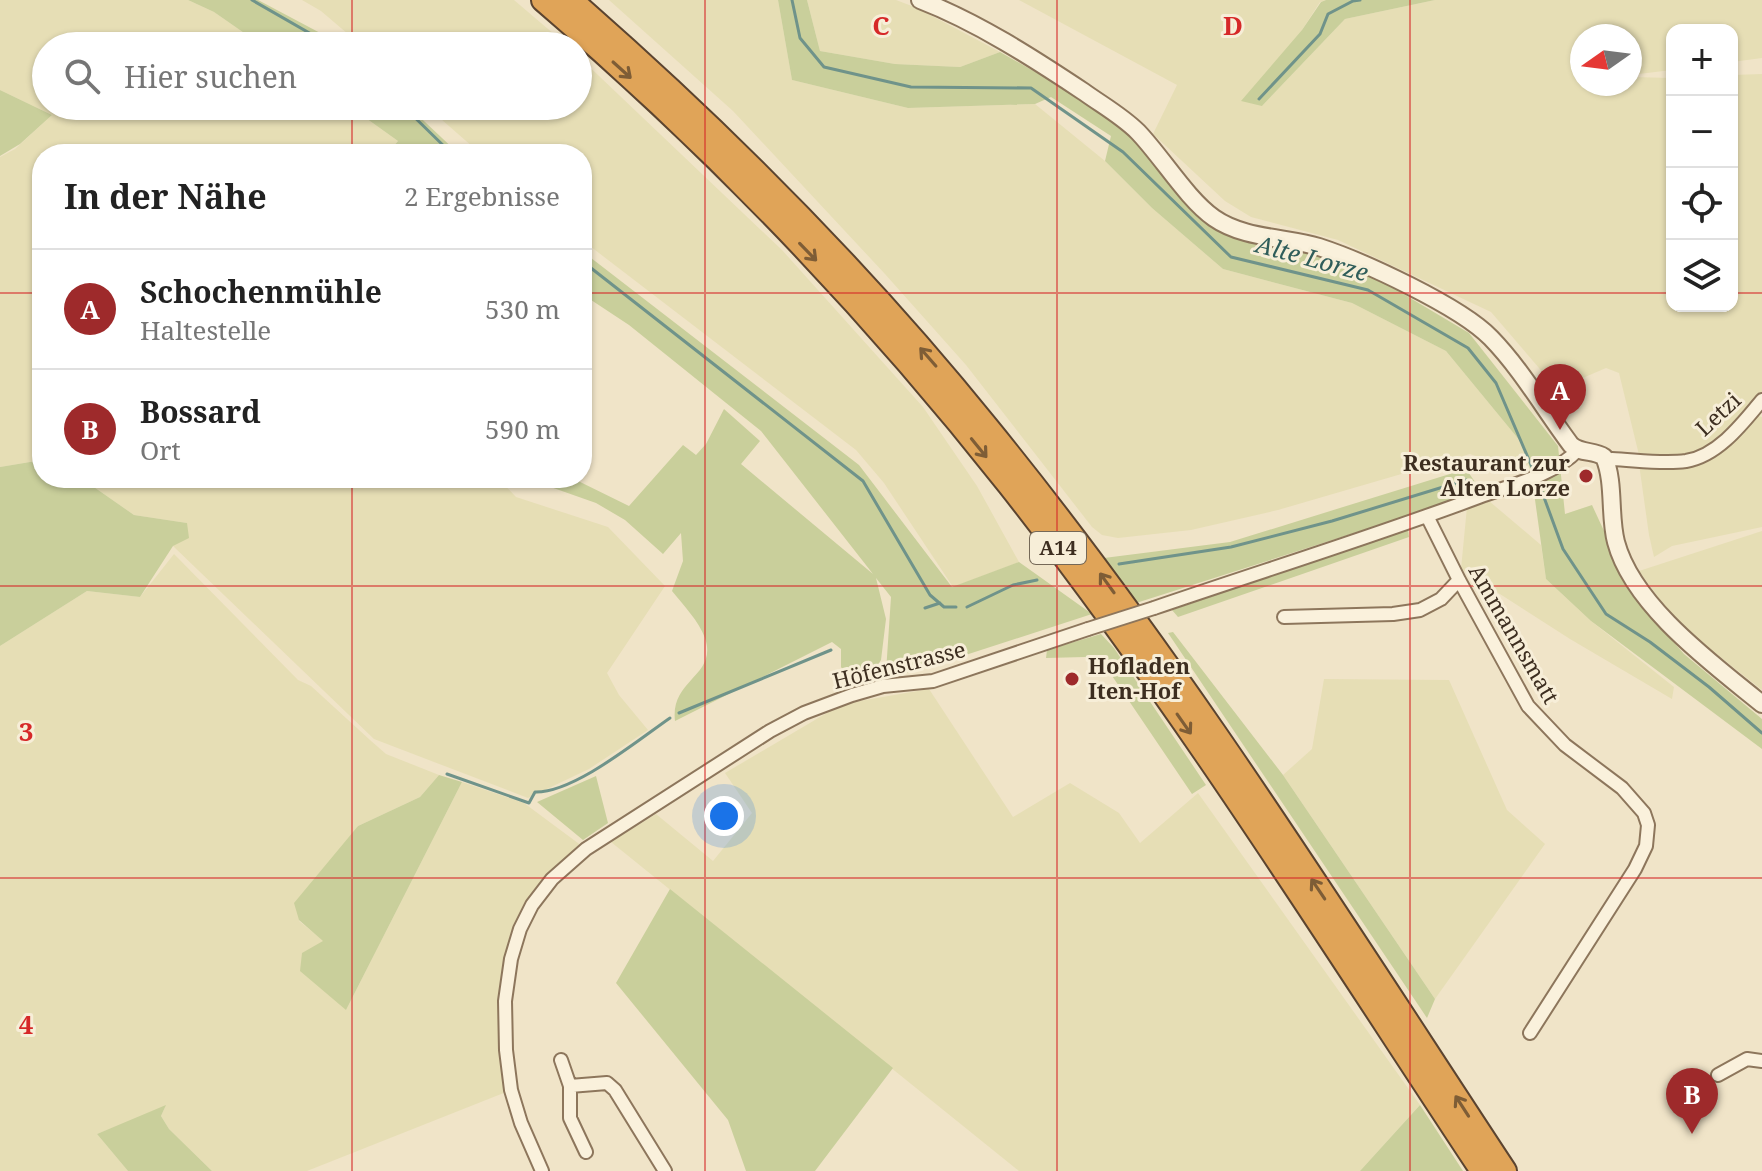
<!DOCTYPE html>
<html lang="de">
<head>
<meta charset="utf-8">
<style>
	:root { --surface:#fff; --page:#f2f2f2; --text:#222; --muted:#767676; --line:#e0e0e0; --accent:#9e2a2b }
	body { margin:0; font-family:"Noto Serif",serif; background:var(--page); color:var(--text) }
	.controls { position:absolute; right:24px; top:24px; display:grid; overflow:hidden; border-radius:16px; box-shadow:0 2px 6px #0004 }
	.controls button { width:72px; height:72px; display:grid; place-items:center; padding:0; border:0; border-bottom:2px solid var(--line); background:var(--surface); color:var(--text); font:40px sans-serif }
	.compass { position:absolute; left:1570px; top:24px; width:72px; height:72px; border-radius:50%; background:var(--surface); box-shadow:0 2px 6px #0004; rotate:256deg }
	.you { position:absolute; left:724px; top:816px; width:28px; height:28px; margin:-20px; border:6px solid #fff; border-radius:50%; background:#1a73e8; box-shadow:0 0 0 12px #1a73e833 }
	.badge { display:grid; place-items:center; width:52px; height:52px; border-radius:50%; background:var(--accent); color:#fff; font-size:26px; font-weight:700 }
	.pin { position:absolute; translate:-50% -66px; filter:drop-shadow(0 2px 4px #0008) }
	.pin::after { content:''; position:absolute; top:42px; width:28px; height:24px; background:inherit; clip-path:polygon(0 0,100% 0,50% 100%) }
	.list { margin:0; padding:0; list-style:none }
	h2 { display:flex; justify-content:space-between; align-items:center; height:104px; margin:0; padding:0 32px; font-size:34px }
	h2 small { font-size:26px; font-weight:400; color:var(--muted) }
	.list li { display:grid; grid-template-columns:52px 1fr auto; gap:24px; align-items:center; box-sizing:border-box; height:120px; padding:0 32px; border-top:2px solid var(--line) }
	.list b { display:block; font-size:30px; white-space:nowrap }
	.list p { margin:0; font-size:26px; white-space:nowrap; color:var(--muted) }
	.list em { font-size:26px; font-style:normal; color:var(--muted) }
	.icon { flex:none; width:44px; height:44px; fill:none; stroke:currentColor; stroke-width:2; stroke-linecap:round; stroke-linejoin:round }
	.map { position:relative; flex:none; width:1762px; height:1171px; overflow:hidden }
	.search { position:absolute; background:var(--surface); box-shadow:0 2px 6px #0004; left:32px; top:32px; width:560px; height:88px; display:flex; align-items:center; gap:20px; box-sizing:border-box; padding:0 28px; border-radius:44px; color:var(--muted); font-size:30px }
	.panel { position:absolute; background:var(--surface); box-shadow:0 2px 6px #0004; left:32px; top:144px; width:560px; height:344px; border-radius:32px }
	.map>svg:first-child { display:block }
	.farmland { fill:#e6deb5 }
	.green { fill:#c9cf9b }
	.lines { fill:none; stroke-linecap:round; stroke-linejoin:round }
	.stream { stroke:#6f938a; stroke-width:3 }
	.minor-casing { stroke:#8d765c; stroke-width:16 }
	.tertiary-casing { stroke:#8d765c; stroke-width:20 }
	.motorway-casing { stroke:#5b4430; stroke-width:26 }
	.minor { stroke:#faf1dc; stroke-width:12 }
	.tertiary { stroke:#faf1dc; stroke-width:16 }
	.motorway { stroke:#e0a458; stroke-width:22 }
	.minor-bridge-casing { stroke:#8d765c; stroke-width:16; stroke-linecap:butt }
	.minor-bridge { stroke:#faf1dc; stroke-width:12 }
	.oneway { stroke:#7e5d36 }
	.grid { fill:none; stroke:#d62828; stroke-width:2; stroke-opacity:0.55 }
	.poi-dot { fill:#9e2a2b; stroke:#f7eed8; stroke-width:3 }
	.labels { text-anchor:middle; stroke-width:6; stroke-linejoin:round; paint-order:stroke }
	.shield { fill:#f7eed8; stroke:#756857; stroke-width:2 }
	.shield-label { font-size:20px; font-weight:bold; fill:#3d2e20 }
	.street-label { font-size:22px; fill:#3d2e20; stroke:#f7eed8 }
	.poi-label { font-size:22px; font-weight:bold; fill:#3d2e20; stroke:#f7eed8; text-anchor:end }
	.water-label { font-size:24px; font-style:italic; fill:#2f5d5a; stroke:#f7eed8 }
	.grid-label { font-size:26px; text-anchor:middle; font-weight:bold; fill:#d62828; stroke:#f7eed8; stroke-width:6; stroke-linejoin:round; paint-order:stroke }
</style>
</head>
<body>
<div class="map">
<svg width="1762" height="1171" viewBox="0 0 1762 1171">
	<rect width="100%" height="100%" fill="#f0e4c8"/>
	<path class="farmland" d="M0 0H188L214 12 263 46H46V106H349L398 141 387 154H42V460L0 467V157L15 149 52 115 0 90Z
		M302 0H514L568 46H362L321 11Z
		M609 0H778L792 80 908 108 1035 104 1105 161 1152 208 1223 269 1352 303 1446 351 1525 447 1529 464 1493 474 1481 458 1470 454 1278 510 1191 530 1118 538 1102 535 1092 527 966 365 885 274 733 111Z
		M807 0H896L917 8 1000 52 960 67 895 64 820 51Z
		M1019 0H1326L1320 2 1302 30 1262 106 1345 19 1435 0H1762V58L1732 62V30H1672V70L1630 75V36H1582V84H1630V77L1672 78V306H1732V75L1762 74V400L1741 425 1688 461 1639 455 1619 373 1606 368 1557 389 1491 312 1338 240 1251 217 1225 201 1153 134 1177 85Z
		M578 56 782 250 923 407 977 486 1019 562 953 587 884 483 856 450 582 240V154H481L426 106H578Z
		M1754 415 1762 417V527L1672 546 1654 557 1649 535 1639 464H1694Z
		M81 478H498L516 497 608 527 665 586 607 673 619 695 648 730 589 769 528 798 374 739 173 546 187 523 134 515Z
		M1489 501 1541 545 1546 579 1591 621 1674 687 1672 699 1570 639 1461 569 1467 507Z
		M1762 531V690L1701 642 1666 608 1639 571Z
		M174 554 298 680 311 686 370 740 386 754 439 775 420 797 358 826 299 921 324 941 346 1010 462 782 524 803 586 849 551 879 511 959V1090L307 1171H212L169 1129 161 1116 165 1107 97 1134 128 1171H0V646L87 591 140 597Z
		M1324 679 1449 680 1507 810 1545 844 1435 999 1283 775 1312 749Z
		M929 689 1013 817 1070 783 1119 813 1140 843 1198 793 1420 1105 1360 1171H1019L611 842 656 814 713 861 752 813 725 773 842 704Z"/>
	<path class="green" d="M188 0H258L324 35 336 46H263L214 12Z
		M778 0H807L820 51 895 64 960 67 1000 52 1101 109 1178 180 1211 223 1353 264 1469 333 1558 446 1565 514 1592 505 1635 598 1684 654 1762 719V749L1591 621 1546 579 1532 478 1525 447 1446 351 1352 303 1223 269 1152 208 1105 161 1111 136 1051 97 1035 104 908 108 792 80Z
		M1326 0H1435L1345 19 1262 106 1241 101 1302 30 1321 2Z
		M0 90 52 115 20 144 0 156Z
		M349 106H408L459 154H387L398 141Z
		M582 251 859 465 952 587 1019 562 1092 614 910 673 886 672 891 597 876 578 886 619 881 660 869 679 853 687 841 667V649L832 642 675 721C670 679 718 676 705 638 699 621 683 605 672 591L683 561 681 533 663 554 625 520 596 503 525 478H572L629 506 683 445 696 455 706 444 724 409 760 441 741 464 873 574 761 431 629 325 582 294Z
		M42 460V478H81L134 515 187 523 189 538 173 546 140 597 87 591 0 646V467Z
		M1466 469 1482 492 1133 604 1104 558 1230 542Z
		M1408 529 1409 537 1178 617 1172 610Z
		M1173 632 1283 775 1435 999 1427 1018 1168 633Z
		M1101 634 1114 648 1206 785 1192 794 1104 664 1085 657 1046 658 1047 650Z
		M439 775 462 782 346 1010 300 971 302 953 323 941 299 920 294 903 358 826 420 797Z
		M596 776 608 823 583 840 537 802Z
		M670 889 893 1068 815 1171H746L728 1120 616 983Z
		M166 1105 161 1116 169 1129 212 1171H128L97 1134Z
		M1420 1105 1463 1171H1360Z"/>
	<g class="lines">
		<path class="stream" d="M252 0 332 46
			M792 0 800 38 824 67 911 87 1031 88 1123 152 1231 257 1368 290 1468 348 1496 383 1535 474
			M1259 99 1320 34 1328 14 1353 1 1360 0
			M403 106 452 154
			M582 261 863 481 930 595 944 607H956
			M1538 481 1563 549 1606 614 1650 642 1709 687 1762 733
			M1119 564 1231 547 1332 521 1466 480
			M967 607 1013 585 1037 580
			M925 608 940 603
			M679 713 831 650
			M447 774 529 803 535 792C574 793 638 740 670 718"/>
		<g class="minor-casing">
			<path id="minor" d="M1606 461 1612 459C1636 460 1662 464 1686 461 1718 456 1743 423 1762 400
				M1427 516 1459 580 1528 706 1565 745 1622 788 1644 813 1648 825 1646 846 1635 869 1530 1033
				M1154 608C1262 571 1372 537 1479 497 1511 485 1553 476 1578 450
				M1284 617 1393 614 1420 610 1441 599 1459 580
				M561 1060 570 1086
				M1718 1075 1747 1059 1762 1061
				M586 1152 570 1118V1086L607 1083 615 1090 665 1171
				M542 1171 521 1123 511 1090 506 1050 505 1001 511 959 520 929 532 905 552 879 586 849 770 731 804 713 852 695 883 686 933 681 1088 629"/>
		</g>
		<g class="tertiary-casing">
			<path id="tertiary" d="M920 0C977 22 1033 58 1084 92 1102 105 1122 116 1138 132 1162 157 1187 199 1214 218 1244 239 1286 237 1319 247 1362 261 1460 306 1491 338 1522 370 1544 409 1571 445 1581 454 1594 450 1604 457 1615 482 1609 516 1616 542 1633 606 1713 664 1762 704"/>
		</g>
		<g class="motorway-casing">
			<path id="motorway" d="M543 0C714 146 870 309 1009 485 1181 703 1329 940 1482 1171
				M571 0C721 131 862 272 987 427 1178 661 1339 919 1505 1171"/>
		</g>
		<use href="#minor" class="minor"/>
		<use href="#tertiary" class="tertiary"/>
		<use href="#motorway" class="motorway"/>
		<g class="minor-bridge-casing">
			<path id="minor-bridge" d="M1088 629 1154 608"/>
		</g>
		<use href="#minor-bridge" class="minor-bridge"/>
	</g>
	<defs><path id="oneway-shaft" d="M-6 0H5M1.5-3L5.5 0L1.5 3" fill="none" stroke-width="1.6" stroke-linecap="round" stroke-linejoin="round" transform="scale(2)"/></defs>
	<g class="oneway">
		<use href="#oneway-shaft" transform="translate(622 70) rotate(42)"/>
		<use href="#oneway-shaft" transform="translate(808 252) rotate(46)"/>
		<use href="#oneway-shaft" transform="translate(928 357) rotate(-131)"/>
		<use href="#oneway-shaft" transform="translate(979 448) rotate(51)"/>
		<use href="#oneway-shaft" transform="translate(1107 583) rotate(-126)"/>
		<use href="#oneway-shaft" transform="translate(1184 724) rotate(55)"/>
		<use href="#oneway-shaft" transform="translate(1318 889) rotate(-124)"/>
		<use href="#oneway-shaft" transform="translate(1462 1106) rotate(-123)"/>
	</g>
	<path class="grid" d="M352 0V46M705 0V1171M1057 0V1171M1410 0V1171M352 106V154M0 293H42M582 293H1672M1732 293H1762M352 478V1171M0 586H1762M0 878H1762"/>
	<g class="poi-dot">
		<circle cx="1586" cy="476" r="8"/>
		<circle cx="1072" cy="679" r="8"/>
	</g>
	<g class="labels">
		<rect class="shield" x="1030" y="532" width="56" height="32" rx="6"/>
		<g class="shield-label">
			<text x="1058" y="555">A14</text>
		</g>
		<g class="street-label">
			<text transform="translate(1718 414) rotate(-43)" y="8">Letzi</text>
			<text transform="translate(1514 634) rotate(60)" y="8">Ammannsmatt</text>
			<text transform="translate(899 665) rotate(-14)" y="8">Höfenstrasse</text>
		</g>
		<g class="poi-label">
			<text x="1570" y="471">Restaurant zur<tspan x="1570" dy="25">Alten Lorze</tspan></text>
			<text x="1088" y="674" text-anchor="start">Hofladen<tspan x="1088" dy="25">Iten-Hof</tspan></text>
		</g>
		<g class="water-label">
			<text transform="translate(1312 259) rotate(15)" y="8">Alte Lorze</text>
		</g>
	</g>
	<g class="grid-label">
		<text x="881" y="35">C</text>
		<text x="1233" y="35">D</text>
		<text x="26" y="741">3</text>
		<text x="26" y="1034">4</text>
	</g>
</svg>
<div class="controls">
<button>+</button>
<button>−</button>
<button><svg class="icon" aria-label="locate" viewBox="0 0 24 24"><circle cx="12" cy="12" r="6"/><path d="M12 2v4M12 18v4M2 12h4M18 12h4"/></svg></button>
<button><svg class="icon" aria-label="layers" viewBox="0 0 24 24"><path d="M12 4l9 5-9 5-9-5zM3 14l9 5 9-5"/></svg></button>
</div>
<svg class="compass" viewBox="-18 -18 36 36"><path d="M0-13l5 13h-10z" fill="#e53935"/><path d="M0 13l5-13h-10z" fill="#767676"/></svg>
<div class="you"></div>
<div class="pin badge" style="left:1560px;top:430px">A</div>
<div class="pin badge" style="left:1692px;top:1134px">B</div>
<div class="search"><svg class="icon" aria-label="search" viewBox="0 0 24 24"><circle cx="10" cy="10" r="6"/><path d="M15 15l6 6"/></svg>Hier suchen</div>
<section class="panel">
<h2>In der Nähe<small>2 Ergebnisse</small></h2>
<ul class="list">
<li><span class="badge">A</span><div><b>Schochenmühle</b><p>Haltestelle</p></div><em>530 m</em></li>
<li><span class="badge">B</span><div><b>Bossard</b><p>Ort</p></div><em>590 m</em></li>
</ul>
</section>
</div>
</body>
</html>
